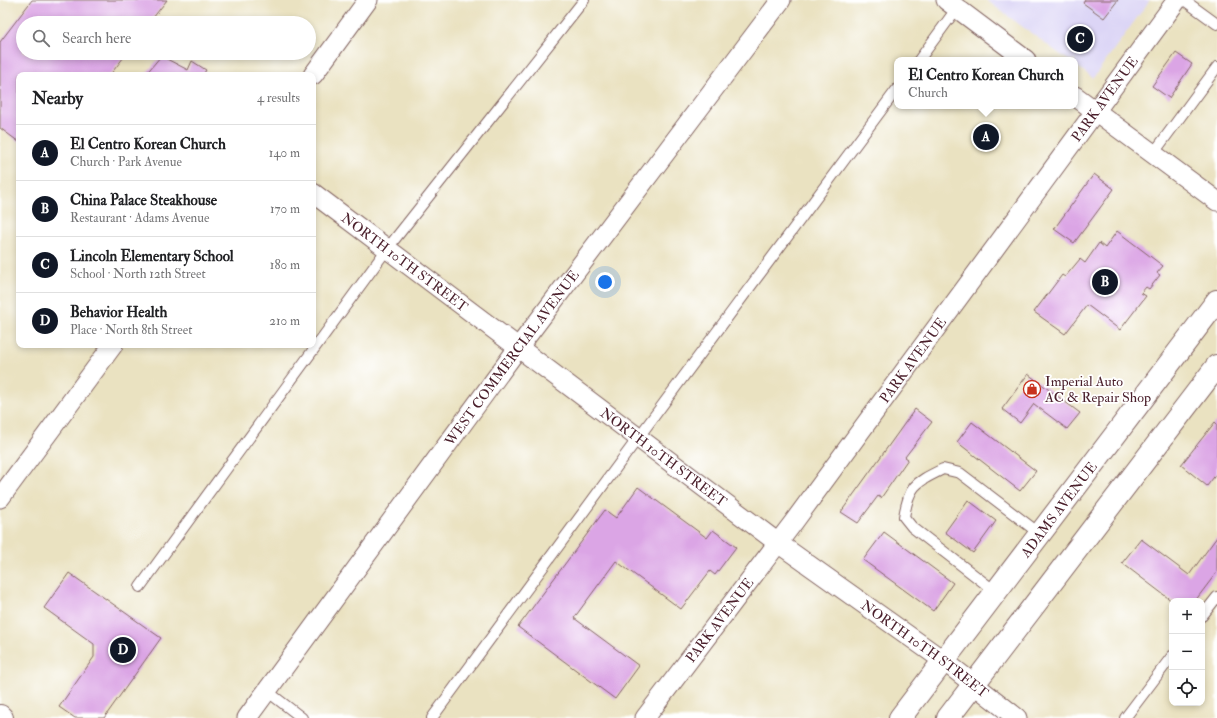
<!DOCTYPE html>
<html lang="en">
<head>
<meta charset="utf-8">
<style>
	:root { --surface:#fff; --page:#f2f2f2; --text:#202124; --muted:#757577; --line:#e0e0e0; --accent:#111827 }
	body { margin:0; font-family:"IM FELL Double Pica",serif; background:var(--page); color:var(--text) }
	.controls { position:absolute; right:12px; bottom:12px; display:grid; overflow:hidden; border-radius:8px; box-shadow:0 2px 6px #0003 }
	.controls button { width:36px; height:36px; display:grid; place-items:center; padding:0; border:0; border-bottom:1px solid var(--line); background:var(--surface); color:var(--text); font:20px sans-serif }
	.you { position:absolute; left:605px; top:282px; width:14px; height:14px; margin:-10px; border:3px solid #fff; border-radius:50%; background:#1a73e8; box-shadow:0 0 0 6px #1a73e833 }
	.badge { display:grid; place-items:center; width:26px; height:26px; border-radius:50%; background:var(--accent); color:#fff; font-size:13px; font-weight:700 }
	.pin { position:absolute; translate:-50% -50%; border:2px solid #fff; box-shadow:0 1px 4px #0006 }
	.popup { position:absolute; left:894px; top:57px; width:184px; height:52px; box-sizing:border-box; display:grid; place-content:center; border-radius:8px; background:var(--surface); filter:drop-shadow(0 1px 3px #0005); font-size:13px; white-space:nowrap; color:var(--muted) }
	.popup b { font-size:15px; color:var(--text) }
	.popup::after { content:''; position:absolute; left:50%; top:100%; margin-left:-8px; border:8px solid transparent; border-top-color:var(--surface) }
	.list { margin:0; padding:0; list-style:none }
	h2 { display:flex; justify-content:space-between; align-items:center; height:52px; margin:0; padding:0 16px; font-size:17px }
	h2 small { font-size:13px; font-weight:400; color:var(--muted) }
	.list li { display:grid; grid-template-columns:26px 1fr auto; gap:12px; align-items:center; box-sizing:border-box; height:56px; padding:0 16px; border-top:1px solid var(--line) }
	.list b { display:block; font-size:15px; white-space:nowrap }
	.list p { margin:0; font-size:13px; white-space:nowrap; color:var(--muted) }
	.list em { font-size:13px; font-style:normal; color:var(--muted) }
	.icon { flex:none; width:22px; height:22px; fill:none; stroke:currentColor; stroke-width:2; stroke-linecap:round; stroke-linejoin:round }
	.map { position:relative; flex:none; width:1217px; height:718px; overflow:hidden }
	.search { position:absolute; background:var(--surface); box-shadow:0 2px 6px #0003; left:16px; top:16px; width:300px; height:44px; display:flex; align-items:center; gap:10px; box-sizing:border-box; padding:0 14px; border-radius:22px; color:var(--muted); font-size:15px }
	.panel { position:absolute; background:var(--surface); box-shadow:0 2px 6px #0003; left:16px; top:72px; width:300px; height:276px; border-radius:8px }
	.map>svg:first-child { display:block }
	.built { fill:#dcd5f6 }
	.building { fill:#dba5e5 }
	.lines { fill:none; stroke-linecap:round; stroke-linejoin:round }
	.lane-casing { stroke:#826360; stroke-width:12 }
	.street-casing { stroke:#826360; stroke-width:21 }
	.secondary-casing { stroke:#826360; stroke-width:24 }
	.primary-casing { stroke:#826360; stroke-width:24 }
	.lane { stroke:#fff; stroke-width:10 }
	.street { stroke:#fff; stroke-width:19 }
	.secondary { stroke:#fff; stroke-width:22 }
	.primary { stroke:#fff; stroke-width:22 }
	.labels { text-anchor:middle; stroke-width:3.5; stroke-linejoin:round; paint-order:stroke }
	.street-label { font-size:14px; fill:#4a1f2b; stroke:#fff }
	.poi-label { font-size:14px; fill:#4a1f2b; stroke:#fff; text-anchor:start }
</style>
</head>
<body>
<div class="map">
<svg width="1217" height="718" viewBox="0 0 1217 718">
	<rect width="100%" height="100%" fill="#fff"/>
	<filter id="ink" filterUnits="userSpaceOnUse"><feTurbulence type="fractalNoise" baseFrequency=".025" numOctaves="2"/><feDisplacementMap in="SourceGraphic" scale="8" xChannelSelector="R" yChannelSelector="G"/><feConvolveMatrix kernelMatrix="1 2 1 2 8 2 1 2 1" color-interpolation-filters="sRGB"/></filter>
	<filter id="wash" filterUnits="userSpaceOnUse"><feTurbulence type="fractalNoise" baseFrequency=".012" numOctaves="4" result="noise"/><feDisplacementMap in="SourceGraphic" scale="16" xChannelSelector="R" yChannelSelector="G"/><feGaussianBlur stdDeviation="0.9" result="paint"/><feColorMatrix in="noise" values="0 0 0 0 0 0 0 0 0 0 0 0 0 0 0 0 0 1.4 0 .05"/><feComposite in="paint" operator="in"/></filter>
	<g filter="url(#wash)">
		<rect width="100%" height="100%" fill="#eae2c1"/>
		<path class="built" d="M986 0H1150L1093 78 1075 65V60H1068Z"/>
		<g id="blocks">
			<path class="building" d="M32 0H167L149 23H23V53H127L110 75H19V142L0 128V42Z
				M1085 0H1118L1104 18 1083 3Z
				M1176 53 1192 64 1169 98 1152 86Z
				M161 56 188 70 192 61 206 70 203 75H145Z
				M1094 174 1114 189 1074 243 1054 229Z
				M1117 231 1163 266 1157 273 1160 275 1149 289 1146 287 1141 293 1146 296 1120 330 1087 305 1065 334 1034 312 1062 275 1065 277 1080 259 1085 263 1099 243 1105 248Z
				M1028 374 1080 413 1067 429 1034 404 1020 423 1002 409Z
				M915 409 932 422 905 457 908 459 881 498 878 496 858 523 841 512Z
				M972 422 1036 471 1020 491 957 442Z
				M1215 422 1217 424V473L1207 486 1181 465Z
				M638 487 707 538 713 530 736 547 715 575 710 571 681 609 616 561 574 618 639 666 615 699 518 627 605 510 616 518Z
				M968 500 996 521 973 553 945 532Z
				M884 532 953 583 933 611 863 560Z
				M1217 537V572L1195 601H1172L1122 563 1141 539 1189 575Z
				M69 573 161 638 104 718H75L59 707 94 657V644L44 608Z"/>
		</g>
	</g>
	<g filter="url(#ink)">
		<use href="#blocks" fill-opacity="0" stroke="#826360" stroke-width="1"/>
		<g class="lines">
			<g class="lane-casing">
				<path id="lane" d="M1184 0 1217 24
					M919 60 957 8
					M1153 154 1217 67
					M140 587 387 249 584 0
					M996 592 912 527 904 517C909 485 915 483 943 469L960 473 1040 534
					M1202 616 1217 597
					M267 691 302 718
					M432 718 638 438 897 89
					M1125 718 1172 656"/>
			</g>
			<g class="street-casing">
				<g id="street">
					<path d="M946 0 1026 60"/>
					<path d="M313 75 368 0"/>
					<path d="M1075 96 1217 201"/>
					<path id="s1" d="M313 193 778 543 944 661 1017 718"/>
					<path d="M0 498 113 345"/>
					<path id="s2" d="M247 718 518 348 781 0"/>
					<path id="s3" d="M645 718 793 523 1177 0"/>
				</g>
			</g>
			<g class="secondary-casing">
				<path id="secondary" d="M0 716 2 718"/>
			</g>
			<g class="primary-casing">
				<g id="primary">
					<path id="s4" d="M900 718 1217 301"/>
					<path d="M948 718 1217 366"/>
				</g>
			</g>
			<use href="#lane" class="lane"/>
			<use href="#street" class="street"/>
			<use href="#secondary" class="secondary"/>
			<use href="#primary" class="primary"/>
		</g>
	</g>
	<defs>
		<g id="shop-ring" transform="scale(0.9)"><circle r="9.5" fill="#fff" stroke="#c8321e" stroke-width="1.5"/><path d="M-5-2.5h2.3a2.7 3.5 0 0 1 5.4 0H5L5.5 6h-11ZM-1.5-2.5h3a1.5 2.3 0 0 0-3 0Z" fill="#c8321e"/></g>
	</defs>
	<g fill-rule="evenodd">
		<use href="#shop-ring" x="1032" y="389"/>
	</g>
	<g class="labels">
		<g class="street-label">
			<text dy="5" stroke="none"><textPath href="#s3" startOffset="771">PARK AVENUE</textPath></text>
			<text dy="5" stroke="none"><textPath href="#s1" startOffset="115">NORTH 10TH STREET</textPath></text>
			<text dy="5" stroke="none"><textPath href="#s2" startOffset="447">WEST COMMERCIAL AVENUE</textPath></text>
			<text dy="5" stroke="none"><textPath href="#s3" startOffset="447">PARK AVENUE</textPath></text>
			<text dy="5" stroke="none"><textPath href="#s1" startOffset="439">NORTH 10TH STREET</textPath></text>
			<text dy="5" stroke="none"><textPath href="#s4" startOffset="262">ADAMS AVENUE</textPath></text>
			<text dy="5" stroke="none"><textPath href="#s3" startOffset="123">PARK AVENUE</textPath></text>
			<text dy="5" stroke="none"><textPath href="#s1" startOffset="763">NORTH 10TH STREET</textPath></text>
		</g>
		<g class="poi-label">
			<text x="1045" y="386">Imperial Auto<tspan x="1045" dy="16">AC &amp; Repair Shop</tspan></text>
		</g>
	</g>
</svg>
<div class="controls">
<button>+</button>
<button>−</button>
<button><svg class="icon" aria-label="locate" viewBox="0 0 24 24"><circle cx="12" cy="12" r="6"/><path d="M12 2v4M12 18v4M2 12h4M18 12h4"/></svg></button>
</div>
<div class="you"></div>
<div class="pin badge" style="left:986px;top:137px">A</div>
<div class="popup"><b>El Centro Korean Church</b>Church</div>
<div class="pin badge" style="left:1105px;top:282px">B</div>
<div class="pin badge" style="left:1080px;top:39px">C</div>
<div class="pin badge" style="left:123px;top:650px">D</div>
<div class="search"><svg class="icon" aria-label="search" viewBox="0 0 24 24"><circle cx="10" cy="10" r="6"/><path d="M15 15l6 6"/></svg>Search here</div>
<section class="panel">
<h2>Nearby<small>4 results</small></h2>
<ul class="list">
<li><span class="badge">A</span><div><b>El Centro Korean Church</b><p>Church · Park Avenue</p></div><em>140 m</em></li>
<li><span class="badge">B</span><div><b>China Palace Steakhouse</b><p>Restaurant · Adams Avenue</p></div><em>170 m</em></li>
<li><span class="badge">C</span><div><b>Lincoln Elementary School</b><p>School · North 12th Street</p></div><em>180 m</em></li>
<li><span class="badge">D</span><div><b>Behavior Health</b><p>Place · North 8th Street</p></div><em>210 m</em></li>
</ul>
</section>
</div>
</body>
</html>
